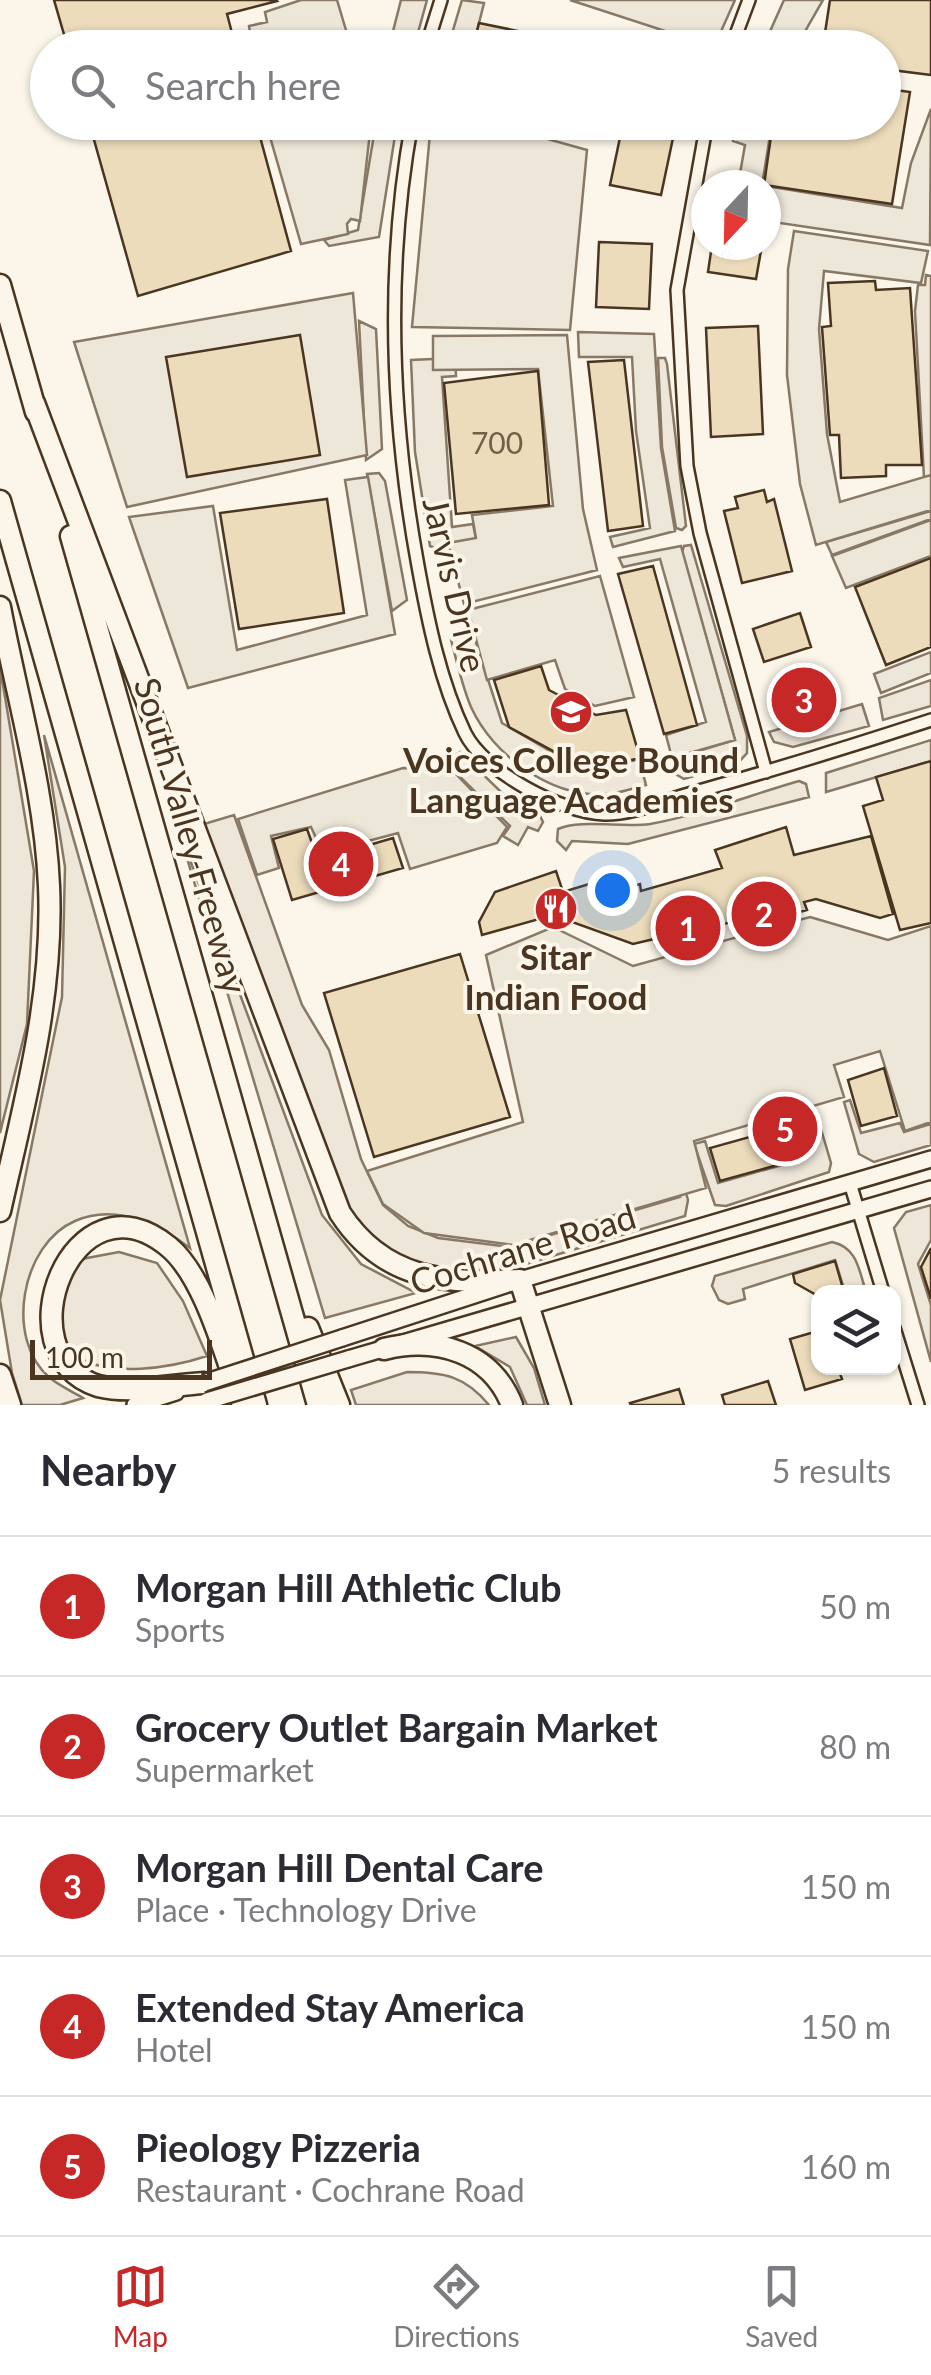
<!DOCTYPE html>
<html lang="en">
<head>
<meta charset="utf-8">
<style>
	:root { --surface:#fff; --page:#f7f7f7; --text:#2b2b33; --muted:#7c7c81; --line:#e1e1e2; --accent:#c62828 }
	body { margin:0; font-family:Lato,sans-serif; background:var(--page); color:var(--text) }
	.controls { position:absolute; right:30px; bottom:30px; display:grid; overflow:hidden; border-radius:20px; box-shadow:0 2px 8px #0004 }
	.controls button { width:90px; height:90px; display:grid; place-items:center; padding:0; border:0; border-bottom:2px solid var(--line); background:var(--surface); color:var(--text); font:50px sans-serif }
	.compass { position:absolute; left:691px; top:170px; width:90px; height:90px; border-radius:50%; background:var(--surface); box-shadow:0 2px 8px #0004; rotate:202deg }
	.scale { position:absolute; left:30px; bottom:25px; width:182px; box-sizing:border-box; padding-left:10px; border:5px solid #4a3520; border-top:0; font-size:28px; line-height:35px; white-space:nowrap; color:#4a3520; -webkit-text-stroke:8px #fbf6e9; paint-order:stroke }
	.you { position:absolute; left:612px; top:890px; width:35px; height:35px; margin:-25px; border:8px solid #fff; border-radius:50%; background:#1a73e8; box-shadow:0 0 0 15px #1a73e833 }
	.badge { display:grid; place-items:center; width:65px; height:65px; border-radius:50%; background:var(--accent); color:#fff; font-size:32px; font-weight:700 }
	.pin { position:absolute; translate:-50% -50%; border:5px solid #fff; box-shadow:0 2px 10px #0006 }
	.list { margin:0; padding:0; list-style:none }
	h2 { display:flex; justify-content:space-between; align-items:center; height:130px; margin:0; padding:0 40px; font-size:42px }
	h2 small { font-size:32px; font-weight:400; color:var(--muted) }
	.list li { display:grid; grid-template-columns:65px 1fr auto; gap:30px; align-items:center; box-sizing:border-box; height:140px; padding:0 40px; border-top:2px solid var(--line) }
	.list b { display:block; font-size:38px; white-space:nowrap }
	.list p { margin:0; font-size:32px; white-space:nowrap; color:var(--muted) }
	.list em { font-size:32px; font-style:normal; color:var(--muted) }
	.icon { flex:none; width:55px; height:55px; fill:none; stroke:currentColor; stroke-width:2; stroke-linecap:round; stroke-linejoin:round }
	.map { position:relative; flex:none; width:931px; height:1405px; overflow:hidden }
	.search { position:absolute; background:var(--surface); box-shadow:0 2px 8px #0004; left:30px; right:30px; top:30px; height:110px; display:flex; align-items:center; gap:25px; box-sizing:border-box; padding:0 35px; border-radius:55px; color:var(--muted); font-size:38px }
	.sheet { height:830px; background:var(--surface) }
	nav { display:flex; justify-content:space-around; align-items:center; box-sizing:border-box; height:140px; border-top:2px solid var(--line); background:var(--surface); font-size:28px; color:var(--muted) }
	nav a { display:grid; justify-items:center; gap:5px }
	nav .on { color:var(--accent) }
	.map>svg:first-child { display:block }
	.green { fill:#ede6d9; stroke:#887966; stroke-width:2.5 }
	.parking { fill:#ede7d9; stroke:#887966; stroke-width:2.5 }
	.building { fill:#ecdcbc; stroke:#4a3520; stroke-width:2.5 }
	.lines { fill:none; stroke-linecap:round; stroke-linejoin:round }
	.street-casing { stroke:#4a3520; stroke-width:16 }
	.secondary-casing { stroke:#4a3520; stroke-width:20 }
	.highway-casing { stroke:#4a3520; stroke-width:25 }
	.street { stroke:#fbf6e9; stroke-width:11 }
	.secondary { stroke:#fbf6e9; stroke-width:15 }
	.highway { stroke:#fbf6e9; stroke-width:20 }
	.secondary-bridge-casing { stroke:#4a3520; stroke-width:20; stroke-linecap:butt }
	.secondary-bridge { stroke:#fbf6e9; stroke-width:15 }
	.labels { text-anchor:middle; stroke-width:8; stroke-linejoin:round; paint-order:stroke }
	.number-label { font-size:30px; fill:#725f47 }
	.street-label { font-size:35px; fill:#4a3520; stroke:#fbf6e9 }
	.poi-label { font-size:35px; font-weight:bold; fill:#4a3520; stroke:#fbf6e9 }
</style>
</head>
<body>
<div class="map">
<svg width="931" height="1405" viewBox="0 0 931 1405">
	<rect width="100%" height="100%" fill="#fbf6e9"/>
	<path class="green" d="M401 0H427L414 47H389Z
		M462 0 484 3 473 47H448Z
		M570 0H735L714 47Z
		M376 123H397L379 237 329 246 324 240 358 230Z
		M431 123H490L587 150 570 330 412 327Z
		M926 275 931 276V475L924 478 915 311 918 285H925Z
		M359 321 376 329 382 449 366 460Z
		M455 358 456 376 442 377 452 527 473 524 476 539 435 548 430 546 415 452 411 360Z
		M658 358H665L667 364 686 526 682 530 676 528 662 447Z
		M379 473 385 481 407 600 392 611 367 474Z
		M931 511V519L832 555 826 542Z
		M691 545 747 736V753L737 764 684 779 677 775 672 759 735 740 682 552 684 546Z
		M473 633 502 723 588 773 639 759 646 785C634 788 621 793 608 794 553 799 493 756 471 707 462 686 457 662 451 640Z
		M0 667 34 871 27 1024 0 1133Z
		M931 680V706L883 720 879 698Z
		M862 704 869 726 793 747 774 742 769 732Z
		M44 735 190 1248C159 1225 116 1203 75 1221 21 1244 4 1340 50 1378 60 1386 73 1392 83 1398L60 1405H22L12 1373 0 1300 62 997 65 867Z
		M931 740V761L826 792V773Z
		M460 752 502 793 538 812 543 822 538 831 528 827 518 845 503 836 510 826 445 762Z
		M799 781 806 784 809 797 628 844 572 841 566 850 557 841 558 829C580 819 623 828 650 824 700 815 750 795 799 781Z
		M234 815 302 1005 329 1050 361 1159 383 1205 408 1226 438 1238 510 1247 680 1197 660 1128H667L688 1200 685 1216 496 1273 461 1278 385 1252 354 1218 334 1176 204 824Z
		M177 825 322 1215 361 1264 416 1293 325 1318Z
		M850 1100 861 1133 900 1123 904 1132 931 1124V1145L874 1162 859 1154 844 1102Z
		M815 1109 831 1163 829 1172 726 1206 715 1205 694 1144 705 1141 718 1183 803 1159 800 1146 810 1143 801 1113Z
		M931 1205V1240L918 1264 931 1305V1362L894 1228 906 1212Z
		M832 1242C857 1247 859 1270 866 1292H845L835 1260 743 1289 745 1299 728 1304 719 1300 712 1286 715 1276Z
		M119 1252 157 1263 183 1301 207 1356C122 1384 6 1373 82 1259Z
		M516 1337 534 1368 545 1405H527L510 1367 475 1346Z
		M407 1372C444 1372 465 1376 489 1405H356L351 1390Z"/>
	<path class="parking" d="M301 0H337L351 47H245L241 35 250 32 249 26 267 22 265 12Z
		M784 0H823L796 47H763Z
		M931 109 930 245 766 221V186L902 208 911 163Z
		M266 123H371L360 221 351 219 347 224 348 234 301 244Z
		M737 123H772L762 185H738L745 145 733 141Z
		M794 231 928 251 921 283 824 271 819 329 827 434 840 502 931 475V510L816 545 800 484 787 375 788 269Z
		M353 293 367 455 127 507 74 342Z
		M578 332 654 334 661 448 675 531 613 547 610 537 650 528 636 431 632 357H579Z
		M567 335 583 509 597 570 464 604 448 543 476 538 472 515 553 506 538 369 433 370V336Z
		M368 477 395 634 188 688 129 517 213 506 237 650 367 615 345 480Z
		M931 520V556L846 588 832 556Z
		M681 546 735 740 672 758 666 735 706 722 660 559 623 567 619 558Z
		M600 576 634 697 595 706 565 689 555 660 487 680 468 610Z
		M931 652V673L881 693 874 674Z
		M403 768 451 769 507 827 497 843 410 869 398 833 353 845 317 840 311 827 271 836 279 868 257 875 238 819Z
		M810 917 888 940 931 926V1122L905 1131 880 1051 834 1065 844 1097 694 1141 706 1188 513 1245 424 1233 383 1204 367 1171 523 1122 486 955 553 927 633 966Z"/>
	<path class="building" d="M54 0H276L277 1 227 14 236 48H68Z
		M830 0H931V75L891 70 888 89 910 92 892 204 764 185 773 122H884V48H802V43L823 46Z
		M479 23 576 43 575 48H473Z
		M645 32 698 47 639 48Z
		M89 122H256L291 251 138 296Z
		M516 122H559L557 132Z
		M622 128 673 138 661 195 610 185Z
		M599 242 652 244 649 309 596 307Z
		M712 245H762L756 279 708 272Z
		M875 281 876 290 910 288 922 465H886V476L841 478 839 435H830L822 327 831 326 828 283Z
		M758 326 763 434 711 437 706 328Z
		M300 335 320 455 187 477 166 357Z
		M624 360 643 526 608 531 588 362Z
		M538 371 549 505 456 514 444 383Z
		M764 490 767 502 774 499 792 571 742 583 724 511 738 508 735 497Z
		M327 499 344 613 239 629 220 513Z
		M931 558V647L886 665 855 587Z
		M653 566 697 725 664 734 618 574Z
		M800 613 811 647 764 662 753 629Z
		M541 666 549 690 596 715 626 710 640 758 588 770 509 727 494 680Z
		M822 676 832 711 787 723 777 688Z
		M931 761V923L900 930 863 806 883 800 876 777Z
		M786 827 794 855 871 836 893 914 880 918 816 899 804 902 807 910 742 929 740 919 656 945 654 939 633 944 553 915 482 935 479 922 495 892 556 871 563 892 599 881 603 895 640 884 641 891 722 868 715 850Z
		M307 829 318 860 393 838 403 868 292 900 273 839Z
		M460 954 510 1117 374 1157 324 993Z
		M884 1068 897 1116 861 1126 848 1080Z
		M793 1125 803 1158 720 1181 710 1148Z
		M931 1248V1299L921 1267Z
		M835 1261 844 1292 818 1296 795 1283 793 1274Z
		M818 1331V1368H838L842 1379 805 1390 790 1339Z
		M768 1381 776 1405H725L722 1395Z
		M679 1389 684 1405H631L630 1403Z"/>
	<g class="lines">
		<g class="street-casing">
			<path id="street" d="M426 48 441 0
				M731 48 749 0
				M412 122C385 270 391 419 418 566 428 621 440 681 465 733 484 772 562 813 604 814 631 815 666 800 692 793 773 770 852 746 931 720
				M707 122 677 290 687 466 700 533 766 772
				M850 1183 883 1292
				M894 1328 918 1405"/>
		</g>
		<g class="secondary-casing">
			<path id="secondary" d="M342 1338 520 1280 931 1159
				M348 1359 931 1189
				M135 1405 176 1392"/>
		</g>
		<g class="highway-casing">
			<path id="highway" d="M0 285 36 412
				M34 403 340 1213C384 1281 447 1284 520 1280L560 1405
				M0 501 256 1405
				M71 536 318 1405
				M0 607C17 698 45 792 49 886 54 997 24 1104 0 1211
				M308 1328 339 1405
				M384 1349C437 1336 491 1352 512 1405
				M0 1375 10 1405
				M204 1383C171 1385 130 1394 98 1386 0 1355 73 1167 169 1247 206 1278 226 1360 243 1405"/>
		</g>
		<use href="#street" class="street"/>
		<use href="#secondary" class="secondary"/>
		<use href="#highway" class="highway"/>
		<g class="secondary-bridge-casing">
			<path id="secondary-bridge" d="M204 1383 342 1338
				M207 1401 348 1359"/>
		</g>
		<use href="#secondary-bridge" class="secondary-bridge"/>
	</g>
	<defs>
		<g id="school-disc" transform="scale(2.25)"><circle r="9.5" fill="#c62828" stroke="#fbf6e9"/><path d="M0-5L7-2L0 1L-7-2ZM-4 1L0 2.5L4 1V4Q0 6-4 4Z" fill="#fff"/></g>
		<g id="restaurant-disc" transform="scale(2.25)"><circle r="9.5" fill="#c62828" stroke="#fbf6e9"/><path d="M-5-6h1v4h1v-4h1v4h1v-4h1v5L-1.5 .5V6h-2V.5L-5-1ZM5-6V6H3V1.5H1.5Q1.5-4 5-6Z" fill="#fff"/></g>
	</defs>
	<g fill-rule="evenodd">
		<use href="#school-disc" x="571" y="712"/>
		<use href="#restaurant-disc" x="556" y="909"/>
	</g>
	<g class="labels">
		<g class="number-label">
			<text x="497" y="454">700</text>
		</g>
		<g class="street-label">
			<text transform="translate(454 585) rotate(77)" y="12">Jarvis Drive</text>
			<text transform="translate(190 836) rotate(74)" y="12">South Valley Freeway</text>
			<text transform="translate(523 1250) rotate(-17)" y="12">Cochrane Road</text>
		</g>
		<g class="poi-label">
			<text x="571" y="773">Voices College Bound<tspan x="571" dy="40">Language Academies</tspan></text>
			<text x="556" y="970">Sitar<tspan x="556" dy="40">Indian Food</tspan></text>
		</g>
	</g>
</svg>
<div class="controls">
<button><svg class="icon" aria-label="layers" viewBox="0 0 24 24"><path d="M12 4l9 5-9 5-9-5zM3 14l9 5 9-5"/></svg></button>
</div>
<svg class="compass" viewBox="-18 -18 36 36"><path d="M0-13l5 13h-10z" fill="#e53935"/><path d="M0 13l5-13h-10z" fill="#7c7c81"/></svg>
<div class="scale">100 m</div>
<div class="you"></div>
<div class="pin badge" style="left:688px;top:928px">1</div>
<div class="pin badge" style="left:764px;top:914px">2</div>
<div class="pin badge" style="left:804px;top:700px">3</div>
<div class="pin badge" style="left:341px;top:864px">4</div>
<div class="pin badge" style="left:785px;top:1129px">5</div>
<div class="search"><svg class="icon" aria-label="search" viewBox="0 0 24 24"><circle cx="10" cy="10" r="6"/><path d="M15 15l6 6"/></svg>Search here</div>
</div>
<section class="sheet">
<h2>Nearby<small>5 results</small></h2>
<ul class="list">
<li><span class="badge">1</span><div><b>Morgan Hill Athletic Club</b><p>Sports</p></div><em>50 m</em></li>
<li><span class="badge">2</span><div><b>Grocery Outlet Bargain Market</b><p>Supermarket</p></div><em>80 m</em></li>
<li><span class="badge">3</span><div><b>Morgan Hill Dental Care</b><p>Place · Technology Drive</p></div><em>150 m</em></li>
<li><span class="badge">4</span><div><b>Extended Stay America</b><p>Hotel</p></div><em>150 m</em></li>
<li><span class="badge">5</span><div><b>Pieology Pizzeria</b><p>Restaurant · Cochrane Road</p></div><em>160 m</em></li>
</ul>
</section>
<nav>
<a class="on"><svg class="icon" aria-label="map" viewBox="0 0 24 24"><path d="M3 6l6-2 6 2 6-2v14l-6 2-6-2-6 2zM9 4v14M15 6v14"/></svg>Map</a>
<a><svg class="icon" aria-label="directions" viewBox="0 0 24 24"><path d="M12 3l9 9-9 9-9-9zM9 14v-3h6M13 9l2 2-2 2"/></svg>Directions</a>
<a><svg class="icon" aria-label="saved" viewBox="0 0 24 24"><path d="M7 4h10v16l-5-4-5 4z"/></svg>Saved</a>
</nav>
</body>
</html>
